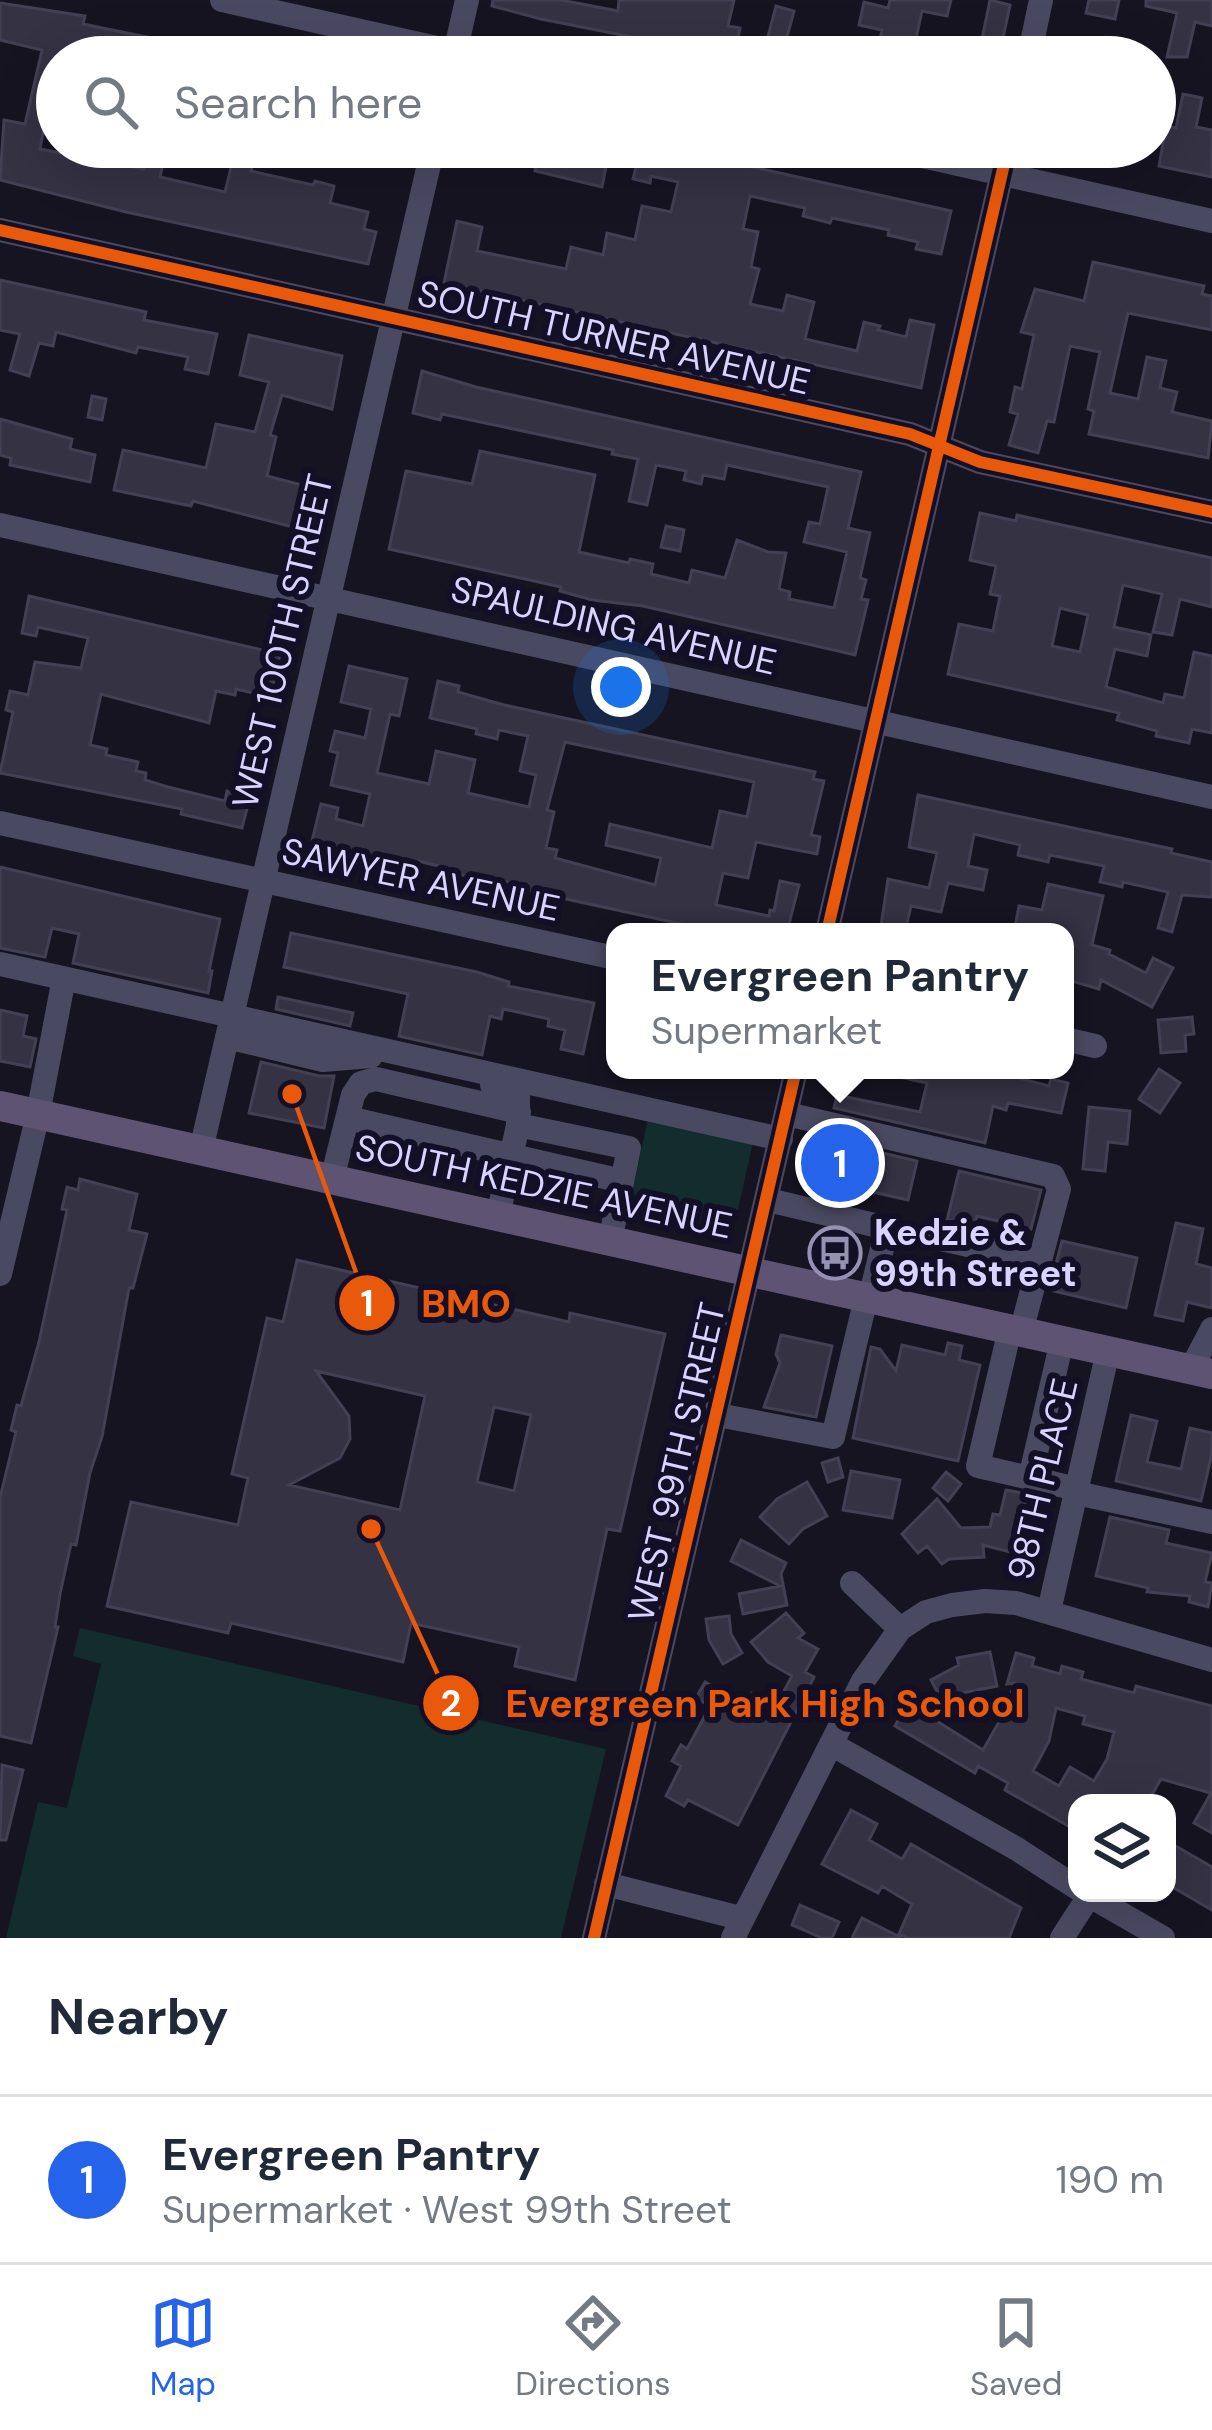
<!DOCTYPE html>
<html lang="en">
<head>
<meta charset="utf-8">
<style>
	:root { --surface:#fff; --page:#f2f2f3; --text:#1f2937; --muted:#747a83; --line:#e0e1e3; --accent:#2563eb }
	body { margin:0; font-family:"DM Sans",sans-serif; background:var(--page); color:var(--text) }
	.controls { position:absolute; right:36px; bottom:36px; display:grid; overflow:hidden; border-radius:24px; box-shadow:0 12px 48px #0002 }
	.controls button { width:108px; height:108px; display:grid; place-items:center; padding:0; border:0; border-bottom:3px solid var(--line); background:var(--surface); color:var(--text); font:60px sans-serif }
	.you { position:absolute; left:621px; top:687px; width:42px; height:42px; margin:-30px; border:9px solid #fff; border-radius:50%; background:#1a73e8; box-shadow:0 0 0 18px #1a73e833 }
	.badge { display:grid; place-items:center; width:78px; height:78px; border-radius:50%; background:var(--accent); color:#fff; font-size:39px; font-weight:700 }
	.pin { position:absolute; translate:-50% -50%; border:6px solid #fff; box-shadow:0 3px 12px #0006 }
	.popup { position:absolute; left:606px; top:923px; width:468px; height:156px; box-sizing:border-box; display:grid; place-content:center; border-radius:24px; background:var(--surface); filter:drop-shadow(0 3px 9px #0005); font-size:39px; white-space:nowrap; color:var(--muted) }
	.popup b { font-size:45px; color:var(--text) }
	.popup::after { content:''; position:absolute; left:50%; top:100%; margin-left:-24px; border:24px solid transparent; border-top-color:var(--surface) }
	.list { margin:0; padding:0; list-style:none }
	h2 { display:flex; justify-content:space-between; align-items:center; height:156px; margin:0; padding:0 48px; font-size:51px }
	h2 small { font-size:39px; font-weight:400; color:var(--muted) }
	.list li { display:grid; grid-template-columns:78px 1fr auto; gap:36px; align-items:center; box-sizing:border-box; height:168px; padding:0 48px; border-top:3px solid var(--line) }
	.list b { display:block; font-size:45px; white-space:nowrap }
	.list p { margin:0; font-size:39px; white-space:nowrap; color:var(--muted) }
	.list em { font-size:39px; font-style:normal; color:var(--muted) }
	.icon { flex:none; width:66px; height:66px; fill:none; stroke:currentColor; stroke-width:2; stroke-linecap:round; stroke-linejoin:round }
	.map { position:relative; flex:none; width:1212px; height:1938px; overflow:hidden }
	.search { position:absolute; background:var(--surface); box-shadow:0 12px 48px #0002; left:36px; right:36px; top:36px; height:132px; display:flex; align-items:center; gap:30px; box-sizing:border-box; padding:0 42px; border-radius:66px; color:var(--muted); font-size:45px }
	.sheet { height:324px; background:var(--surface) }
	nav { display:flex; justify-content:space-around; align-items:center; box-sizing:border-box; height:168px; border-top:3px solid var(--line); background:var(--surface); font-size:33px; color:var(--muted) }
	nav a { display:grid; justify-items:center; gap:6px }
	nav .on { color:var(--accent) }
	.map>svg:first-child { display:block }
	.green { fill:#132c2d }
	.building { fill:#343243; stroke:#433f54; stroke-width:3; fill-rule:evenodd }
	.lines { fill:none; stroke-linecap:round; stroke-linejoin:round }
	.minor { stroke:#4a4962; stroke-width:24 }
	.major { stroke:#5e5373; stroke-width:30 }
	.cycleway-casing { stroke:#130f26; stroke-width:20 }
	.cycleway { stroke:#e8590c; stroke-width:12 }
	.labels { text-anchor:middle; stroke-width:12; stroke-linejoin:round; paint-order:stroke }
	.street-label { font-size:36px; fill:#d9d4ff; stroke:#130f26 }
	.poi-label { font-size:36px; font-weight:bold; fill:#d9d4ff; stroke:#130f26; text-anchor:start }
	.leader { fill:none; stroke:#e8590c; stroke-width:4.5 }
	.callout-dot { fill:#e8590c; stroke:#130f26; stroke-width:4.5 }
	.mark-label { font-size:36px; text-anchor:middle; font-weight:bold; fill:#fff }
	.callout-label { font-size:39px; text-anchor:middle; font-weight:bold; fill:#e8590c; stroke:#130f26; stroke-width:12; stroke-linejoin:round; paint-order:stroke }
</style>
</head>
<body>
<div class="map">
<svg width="1212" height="1938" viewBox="0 0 1212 1938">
	<rect width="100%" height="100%" fill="#161421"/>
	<path class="green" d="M649 1114 754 1138 737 1214C716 1236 694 1227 667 1221L668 1211 630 1203Z
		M80 1628 606 1749 561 1938H6L38 1802 67 1808 101 1664 73 1656Z"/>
	<path class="building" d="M493 0H561L618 11 619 0H734L728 26 740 28 738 38 766 44 776 6 794 11 784 48 794 51 793 57H712L713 53 541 19 492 6Z
		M890 0H951L947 16 922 11 912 57H876L882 30 859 25 864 2 888 8Z
		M990 0 1010 5 999 57 979 54Z
		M1089 0H1119L1115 19 1086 13Z
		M1146 0H1212V26L1195 22 1187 57H1167L1177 13 1146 6Z
		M0 3 85 16 83 24 215 51V57H57L40 149 144 169 149 147H167L160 177 225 192 236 147 256 151 251 171 313 185 315 181 334 186 330 203 368 212 364 229 376 232 368 264 126 212 0 180 4 120 25 124 42 50 0 40Z
		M1183 94 1202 98 1196 127 1212 130V177L1159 166 1166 126 1176 128Z
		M540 147H610L602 187 535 171Z
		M641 147 684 156 685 152 951 211 941 254 916 249 918 242 888 235 889 230 832 218 830 223 803 216 805 208 750 196 743 229 758 232 751 267 759 269 750 304 783 311 787 295 814 302 805 339 857 351 864 322 880 326 878 330 906 337 910 320 934 325 921 388 444 283 457 221 482 227 477 251 566 269 571 247 603 255 607 233 635 240 642 206 671 212 678 182 651 176 650 183 633 179Z
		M1093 262 1204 286 1202 294 1212 296V330L1128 313 1110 393 1138 399 1147 357 1166 361 1160 388 1177 392 1172 412 1212 421 1208 458 1089 434 1094 411 1088 409 1100 352 1070 346 1054 422 1047 421 1038 453 1009 445 1018 414 1010 412 1015 387 1022 389 1034 335 1021 332 1035 289 1084 301Z
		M0 280 146 312 144 320 217 334 208 374 185 369 188 357 138 347 136 353 56 332 53 346 39 343 29 376 10 370 20 334 0 330Z
		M249 335 342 356 332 409 282 395 270 435 276 437 267 476 317 489 308 531 193 501 191 506 114 490 123 450 206 468 216 424 255 432 269 382 240 375Z
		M422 371 476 387 861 472 848 528 870 533 860 578 866 580 861 599 868 600 855 655 643 606 592 600 560 591 561 587 389 549 406 471 472 484 480 451 595 475 579 552 629 563 630 559 653 564 651 574 689 583 692 570 725 578 737 540 768 552 786 553 779 589 790 592 789 599 834 608 847 552 804 542 809 522 820 524 828 487 727 465 724 479 703 475 701 484 684 480 686 471 656 465 647 505 629 501 638 459 612 454 613 450 442 414 440 420 413 413Z
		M92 396 106 399 102 420 88 417Z
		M0 419 72 439 70 449 95 455 90 482 10 465 11 458 0 455Z
		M980 513 1016 521 1017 515 1212 558V607L1180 599 1172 635 1153 632 1162 594 1123 585 1114 627 1151 635 1147 656 1115 649 1106 687 1163 703 1165 694 1184 698 1194 652 1212 656V733L1192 729 1189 743 1156 736 1157 731 1117 720 1119 713 948 674 959 624 993 631 1000 596 990 594 996 566 970 560ZM1060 608 1088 615 1080 652 1052 646Z
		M666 526 684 530 680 551 661 547Z
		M29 596 280 654 270 697 236 689 235 695 216 691 209 723 101 694 90 745 107 749 106 755 138 762 136 771 146 773 145 780 168 787 225 801 227 791 250 797 242 828 181 814 182 809 0 773 13 712 6 710 10 691 28 695 35 662 81 668 88 638 38 627 36 636 22 633Z
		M349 666 407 679 399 716 390 714 377 773 429 784 436 751 475 760 468 793 529 807 536 775 520 771 528 736 499 730 497 739 476 734 477 729 430 718 438 681 459 686 458 692 504 705 815 772 813 779 824 781 811 835 820 837 817 854 756 842 748 878 723 873 716 905 769 916 770 910 774 911 780 881 799 885 787 932H718L525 890 526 886 480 876V879L458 874 459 871 414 860 378 855 377 859 312 841 321 804 338 808 336 819 363 826 370 794 331 785 338 753 330 751 335 731 365 738 371 709 341 702ZM565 742 754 782 747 817 720 811 712 848 610 824 606 845 661 858 655 885 555 858 557 850 546 848 554 812 547 810Z
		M243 746 262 750 257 771 239 767Z
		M918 795 1172 849 1171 853 1212 862V897L1182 895 1172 932 1158 928 1168 892 1123 882 1122 887 1100 882 1104 866 1050 855 1048 862 1018 855 1020 845 974 834 968 866 987 870 983 890 948 883 941 912 911 906 905 932H880L888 879 929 888 937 853 909 847Z
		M0 867 220 919 209 971H212L208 993 73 963 79 934 52 928 45 957 0 948Z
		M1048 884 1103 896 1092 945 1110 950 1109 954 1146 973 1153 958 1173 968 1152 1007 1101 980 1099 989 1065 979V932L1015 927 1019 906 1042 910Z
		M291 933 477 972 509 982 508 986 594 1003 583 1054 561 1049 565 1030 548 1026 549 1019 503 1009 501 1019 490 1016 482 1055 399 1036 408 994 284 967Z
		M278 997 353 1013 350 1026 276 1009Z
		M0 1010 27 1016 23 1036 36 1039 30 1067 0 1061Z
		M1192 1017 1194 1034 1185 1035 1186 1051 1161 1053 1158 1020Z
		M261 1062 319 1076H334L324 1128 249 1113Z
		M1159 1069 1180 1083 1160 1113 1139 1099Z
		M895 1070H1006L1023 1074 1022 1079 1049 1086 1051 1079 1068 1083 1061 1113 1008 1103 1006 1110 993 1106 985 1143 834 1108 837 1095 920 1112 927 1083 895 1076Z
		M1089 1107 1130 1111 1127 1144 1108 1142 1105 1171 1083 1169Z
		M824 1139 917 1161 908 1200 815 1179Z
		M959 1171 1041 1190 1031 1229 977 1216 974 1226 947 1220Z
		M80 1179 137 1194 129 1230 147 1234 133 1288H129L102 1437 90 1473 76 1545 71 1544 60 1594 55 1627H58L31 1743 0 1736V1498L16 1432 11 1430 17 1405 21 1406 39 1342 67 1210 62 1209 67 1187 78 1190Z
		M1176 1223 1203 1229 1196 1264 1212 1268V1308L1187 1302 1183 1321 1155 1315Z
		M1062 1241 1137 1258 1126 1308 1049 1290Z
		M297 1260 569 1322 570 1313 665 1334 620 1531 607 1529 575 1680 515 1666 519 1647 411 1623 403 1662 231 1623 228 1633 107 1606 131 1502 238 1525 248 1478 232 1474 267 1318 283 1322ZM316 1371 425 1396 400 1510 289 1485 340 1458 350 1439 349 1416ZM494 1407 531 1415 514 1491 477 1482Z
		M781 1335 832 1346 816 1417 764 1407 780 1363 776 1354Z
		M948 1343 962 1346 959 1360 980 1365 958 1461 853 1438 871 1347 880 1349 896 1371 902 1345 945 1355Z
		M1131 1415 1157 1421 1147 1462 1181 1469 1190 1428 1212 1433V1453L1201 1501 1116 1481Z
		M838 1458 843 1477 828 1482 822 1463Z
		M851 1471 900 1480 892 1518 843 1510Z
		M946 1472 961 1484 948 1501 933 1488Z
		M807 1482 827 1516 803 1529 789 1544 760 1517 777 1499Z
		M1006 1490 1027 1494 1014 1553 983 1545 984 1557 949 1559 942 1564 927 1546 918 1553 902 1534 937 1499 961 1528 990 1527 993 1514 1000 1515Z
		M1110 1517 1169 1530 1166 1543 1212 1553 1205 1582 1212 1583 1208 1607 1189 1602 1190 1596 1147 1592 1148 1588 1096 1576Z
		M741 1540 786 1563 781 1574 787 1605 743 1614 739 1594 780 1586 731 1561Z
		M786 1613 804 1633 798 1638 818 1649 805 1672 814 1677 738 1825 688 1800 684 1806 666 1796 681 1766 672 1761 681 1745 687 1749 710 1706 696 1698 705 1682 746 1704 752 1693 776 1706 792 1676 768 1662 751 1642Z
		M729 1616 731 1634 742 1653 723 1664 709 1640 706 1619Z
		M990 1652 997 1686 962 1693 969 1706 950 1717 931 1680 959 1665 957 1658Z
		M1016 1653 1034 1658 1032 1666 1060 1674 1062 1666 1083 1672 1081 1679 1134 1693 1136 1686 1212 1706V1833L1194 1823 1211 1793 1161 1779 1147 1803H1077V1831L1005 1790 1008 1783 978 1766 975 1773 895 1726 908 1703 983 1750 1007 1708 1014 1683 1007 1684ZM1056 1708 1085 1716 1083 1724 1114 1732 1107 1759 1094 1781 1070 1767 1059 1786 1033 1771 1049 1741Z
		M2 1765 23 1770 6 1840H0Z
		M851 1810 877 1824 869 1840 902 1859 911 1844 1021 1908 1009 1938H908L899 1934 912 1904 882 1886 878 1893 822 1864Z
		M1167 1841 1212 1867V1910L1167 1884Z
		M800 1905 839 1922 832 1938H822L792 1925Z
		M862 1918 902 1938H852Z"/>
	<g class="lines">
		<path class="minor" d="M222 0 477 57
			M454 57 467 0
			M1029 57 1041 0
			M882 147 1212 221
			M0 230 910 434 980 462 1212 512
			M0 525 1212 797
			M0 823 615 958
			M827 932 1008 147
			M0 964 781 1139
			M227 1037 323 1060 371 1056
			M1065 1039 1095 1046
			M492 1085 518 1092V1125L498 1216
			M787 1114 1053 1176 1059 1189 1021 1332
			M348 1118 622 1181
			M518 1125 629 1148 610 1241
			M201 1150 433 147
			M332 1179 353 1095 361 1083 376 1079 519 1112
			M768 1200 887 1228 870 1298
			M924 1235 1038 1261
			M0 1274 38 1114 64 978
			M1010 1329 978 1466 1030 1478 1062 1341
			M1191 1369 1212 1329
			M718 1415 833 1437 866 1298
			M1030 1478 1077 1489
			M1076 1493 1212 1522
			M852 1583 900 1629
			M1049 1611 1108 1351
			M831 1744 1017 1849 1077 1888
			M606 1884 740 1918
			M1085 1893 1163 1938
			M594 1938 796 1070
			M733 1938 863 1681 900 1629 926 1612 952 1605 985 1601 1016 1603 1212 1660
			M1062 1938 1089 1896"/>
		<path class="major" d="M0 1106 1212 1374"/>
		<g class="cycleway-casing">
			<path id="cycleway" d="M0 230 910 434 980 462 1212 512
				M827 932 1008 147
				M594 1938 796 1070"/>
		</g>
		<use href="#cycleway" class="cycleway"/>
	</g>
	<defs>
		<g id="bus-ring" transform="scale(2.7)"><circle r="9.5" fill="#130f26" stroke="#9591b1" stroke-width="1.5"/><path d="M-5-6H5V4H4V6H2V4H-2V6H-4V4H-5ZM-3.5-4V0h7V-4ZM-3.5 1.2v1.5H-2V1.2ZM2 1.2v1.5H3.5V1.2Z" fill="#9591b1"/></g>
	</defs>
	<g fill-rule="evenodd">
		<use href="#bus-ring" x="835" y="1253"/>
	</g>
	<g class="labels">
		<g class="street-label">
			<text transform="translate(614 337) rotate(13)" y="13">SOUTH TURNER AVENUE</text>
			<text transform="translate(614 625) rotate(13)" y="13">SPAULDING AVENUE</text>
			<text transform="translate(282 641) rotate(-77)" y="13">WEST 100TH STREET</text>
			<text transform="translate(421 879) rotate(12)" y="13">SAWYER AVENUE</text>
			<text transform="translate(544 1186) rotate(12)" y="13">SOUTH KEDZIE AVENUE</text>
			<text transform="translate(676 1462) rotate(-77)" y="13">WEST 99TH STREET</text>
			<text transform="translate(1042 1479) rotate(-77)" y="13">98TH PLACE</text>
		</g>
		<g class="poi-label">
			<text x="874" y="1245">Kedzie &amp;<tspan x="874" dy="41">99th Street</tspan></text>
		</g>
	</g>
	<path class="leader" d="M292 1094L367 1303M371 1529L451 1703"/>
	<g class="callout-dot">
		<circle cx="292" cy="1094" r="12"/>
		<circle cx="371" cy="1529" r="12"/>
		<circle cx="367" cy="1303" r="30"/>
		<circle cx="451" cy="1703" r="30"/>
	</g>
	<g class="mark-label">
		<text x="367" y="1316">1</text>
		<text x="451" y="1716">2</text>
	</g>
	<g class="callout-label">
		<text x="466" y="1317">BMO</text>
		<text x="765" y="1717">Evergreen Park High School</text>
	</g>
</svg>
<div class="controls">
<button><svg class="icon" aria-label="layers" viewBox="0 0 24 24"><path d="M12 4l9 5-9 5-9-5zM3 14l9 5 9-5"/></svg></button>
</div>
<div class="you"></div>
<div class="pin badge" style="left:840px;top:1163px">1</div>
<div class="popup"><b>Evergreen Pantry</b>Supermarket</div>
<div class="search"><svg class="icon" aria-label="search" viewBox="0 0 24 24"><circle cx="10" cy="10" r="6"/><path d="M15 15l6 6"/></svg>Search here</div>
</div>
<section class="sheet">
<h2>Nearby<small></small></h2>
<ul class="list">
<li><span class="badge">1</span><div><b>Evergreen Pantry</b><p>Supermarket · West 99th Street</p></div><em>190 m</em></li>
</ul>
</section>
<nav>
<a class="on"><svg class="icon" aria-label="map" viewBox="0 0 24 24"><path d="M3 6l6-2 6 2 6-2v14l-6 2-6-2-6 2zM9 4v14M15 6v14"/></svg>Map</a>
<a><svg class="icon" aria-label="directions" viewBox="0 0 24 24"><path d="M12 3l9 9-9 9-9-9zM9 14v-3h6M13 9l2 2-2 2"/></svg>Directions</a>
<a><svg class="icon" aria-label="saved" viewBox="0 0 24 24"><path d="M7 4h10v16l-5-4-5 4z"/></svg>Saved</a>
</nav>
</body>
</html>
